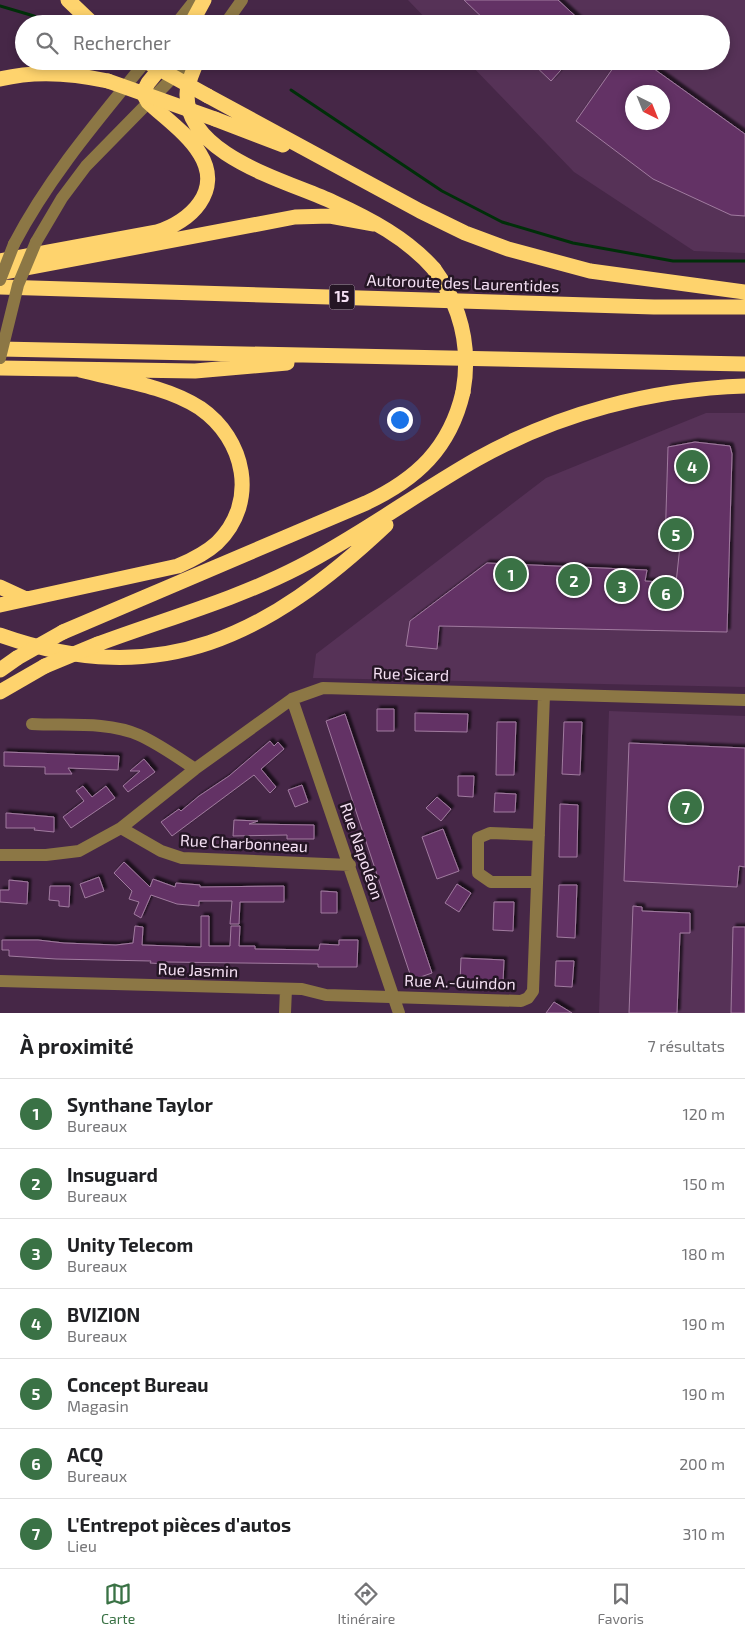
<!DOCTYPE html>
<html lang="fr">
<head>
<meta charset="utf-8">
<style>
	:root { --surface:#fff; --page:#f2f2f2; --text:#202124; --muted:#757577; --line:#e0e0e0; --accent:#3a7245 }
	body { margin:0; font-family:"Exo 2",sans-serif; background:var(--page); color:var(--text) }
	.compass { position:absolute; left:625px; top:85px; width:45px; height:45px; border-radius:50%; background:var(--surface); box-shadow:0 2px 8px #0003; rotate:137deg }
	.you { position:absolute; left:399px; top:419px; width:18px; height:18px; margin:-12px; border:4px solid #fff; border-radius:50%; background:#1a73e8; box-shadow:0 0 0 8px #1a73e833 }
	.badge { display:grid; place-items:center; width:32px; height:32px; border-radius:50%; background:var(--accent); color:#fff; font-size:16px; font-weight:700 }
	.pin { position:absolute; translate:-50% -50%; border:2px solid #fff; box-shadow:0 1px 5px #0006 }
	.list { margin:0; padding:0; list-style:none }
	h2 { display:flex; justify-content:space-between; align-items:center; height:65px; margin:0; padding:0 20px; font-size:21px }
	h2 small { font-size:16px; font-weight:400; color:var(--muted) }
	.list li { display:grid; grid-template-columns:32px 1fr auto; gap:15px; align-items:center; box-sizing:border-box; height:70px; padding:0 20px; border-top:1px solid var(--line) }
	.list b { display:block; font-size:19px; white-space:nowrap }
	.list p { margin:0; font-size:16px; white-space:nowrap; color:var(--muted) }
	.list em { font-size:16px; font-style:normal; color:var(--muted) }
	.icon { flex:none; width:28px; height:28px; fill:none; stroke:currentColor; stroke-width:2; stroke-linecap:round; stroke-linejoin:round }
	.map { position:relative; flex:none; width:745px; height:1013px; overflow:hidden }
	.search { position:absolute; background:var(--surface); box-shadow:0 2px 8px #0003; left:15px; right:15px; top:15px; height:55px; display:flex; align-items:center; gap:12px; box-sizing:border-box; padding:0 18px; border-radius:28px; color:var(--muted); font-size:19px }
	.sheet { height:555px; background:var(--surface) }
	nav { display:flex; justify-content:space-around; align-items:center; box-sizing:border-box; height:70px; border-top:1px solid var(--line); background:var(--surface); font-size:14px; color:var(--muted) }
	nav a { display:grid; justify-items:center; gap:2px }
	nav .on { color:var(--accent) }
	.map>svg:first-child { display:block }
	.built { fill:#563257; fill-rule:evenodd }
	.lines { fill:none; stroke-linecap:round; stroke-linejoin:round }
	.stream { stroke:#002f09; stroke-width:3 }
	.building { fill:#643265; stroke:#a07b9f; fill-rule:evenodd; filter:url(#shadow) }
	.minor { stroke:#8c7745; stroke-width:12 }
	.highway { stroke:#fed36d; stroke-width:15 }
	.minor-bridge { stroke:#8c7745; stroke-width:12 }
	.highway-bridge { stroke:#fed36d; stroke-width:15 }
	.labels { text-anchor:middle; stroke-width:5; stroke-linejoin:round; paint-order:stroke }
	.shield { fill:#251625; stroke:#b7a4b6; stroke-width:1 }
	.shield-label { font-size:15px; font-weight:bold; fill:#f5e1f4 }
	.street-label { font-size:16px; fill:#f5e1f4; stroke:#251625 }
</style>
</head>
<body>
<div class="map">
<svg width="745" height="1013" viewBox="0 0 745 1013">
	<defs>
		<filter id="shadow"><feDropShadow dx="3" dy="-3" stdDeviation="1" flood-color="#0009"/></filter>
	</defs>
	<rect width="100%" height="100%" fill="#462747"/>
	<path class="built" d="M408 0H745V253L694 251 574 172 467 61H721V24H431ZM632 92H662V122H632Z
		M706 413H745V687L313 678 316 654 546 478Z
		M609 711 745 716V1013H599Z"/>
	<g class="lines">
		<path class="stream" d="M0 6 34 16 48 24
			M291 90 442 191 502 222 573 243 673 261H745"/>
	</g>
	<path class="building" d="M464 0H558L584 24H489Z
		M530 61H569L551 81Z
		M618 61H643L745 134V216L731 215 653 179 576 121ZM632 92H662V122H632Z
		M695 442 730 446 732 454 727 632 439 626 437 649 406 646 410 621 487 563 647 570 645 581 676 583 680 546H665L668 447Z
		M377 709H394V731H377Z
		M415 713 468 714 467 732 415 731Z
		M345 714 432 973 412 980 326 721Z
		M497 722H516L514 775H496Z
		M564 722H582L580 775 562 774Z
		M270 741 274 746 278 742 284 749 261 769 276 787 270 793 254 775 172 836 161 822 179 809 181 811 199 796 229 776Z
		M629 743 745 748V867L739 866 737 887 624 881Z
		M4 752 119 756 118 770 68 768 72 774H45V767L4 766Z
		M144 759 155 772 128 792 123 786 140 771H130Z
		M458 776H474L473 797 458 796Z
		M302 785 308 802 295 807 288 790Z
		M83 786 92 797 106 786 115 798 71 828 63 817 84 801 76 791Z
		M495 793 516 794 515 812H494Z
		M437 797 451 809 441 821 426 808Z
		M560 804 578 805 577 857H559Z
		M6 813 54 817V832L34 830 35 828H6Z
		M234 820 258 821 249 824 314 825V839H287V835L233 836Z
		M443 829 459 871 437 879 422 837Z
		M124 862 150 887 153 879 175 887 176 883 200 885V887L284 886V902H240L239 924H230L232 901H199V906L177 904 151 895 141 918 134 914 139 902 129 899 132 891 114 873Z
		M99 877 104 891 85 898 80 884Z
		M9 880 28 882 27 904 0 902V890H9Z
		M457 884 471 893 459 912 445 903Z
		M559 885H577L575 938 557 937Z
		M50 886H70L69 907 59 906V901L49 900Z
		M321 891 337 892V913H321Z
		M494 902H514L513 931 493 930Z
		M633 906 642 907V911L690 913V933H680L677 1013H629Z
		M201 916H209V946H230L231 926H240L239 946H255V949L319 950 320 944 339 945V940H358L357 967H318V964L166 962V964L150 963 151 961 56 959 9 956V950H2V940H38L64 943 116 945 133 943 135 926 143 927 142 945 201 947Z
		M733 927H745V1013H731Z
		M461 958 504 960 503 982 460 981Z
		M556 961H574L572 987 555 986Z
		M554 1002 572 1013H546Z"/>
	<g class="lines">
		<path class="minor" d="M176 24 195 0
			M225 24 242 0
			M36 242 62 198 86 166 189 61
			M14 244C49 177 98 120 146 61
			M292 699 399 1013
			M32 724C65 726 107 721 139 735 159 744 177 757 195 769
			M121 828 161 851 182 858 350 865
			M0 855H46L79 851 121 828 195 769 292 699 323 688 745 700
			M537 882H491L478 873V838L490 833 539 835
			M0 981 302 989 326 995 521 1001 528 998 533 991 544 695
			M285 1013 286 989"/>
		<path class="highway" d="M68 0 93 24
			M191 24 204 0
			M197 61C193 72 187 83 187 94 186 156 288 181 333 202 370 219 407 238 434 269
			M0 79C36 70 72 73 108 81
			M208 96 420 211 465 233 508 249 590 271 745 292
			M215 119 283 145
			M0 261 157 232C190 222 223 191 200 154 188 134 165 118 148 102L143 93 148 83 166 61
			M0 273 295 217 330 216 374 224
			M0 287 654 307H745
			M0 349 745 364
			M0 368 195 371 287 363
			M0 587 26 599
			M0 605 178 566C192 560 206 553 217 543 259 502 245 439 200 408 166 386 119 380 80 370
			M63 632 366 503C417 479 450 448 463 392
			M0 635C161 692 269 635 386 525
			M98 644C165 619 235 600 299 567 361 535 417 493 477 459 559 413 652 389 745 386
			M0 670 17 658
			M0 692 45 666"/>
		<path class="minor-bridge" d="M0 280 14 244
			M0 358 18 285 36 242"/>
		<path class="highway-bridge" d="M145 61 208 96
			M108 81 215 119
			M434 269C461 306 471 347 463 392
			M17 658 63 632
			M45 666 98 644"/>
	</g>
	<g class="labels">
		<rect class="shield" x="329.5" y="284.5" width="25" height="25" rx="4"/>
		<g class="shield-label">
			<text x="342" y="302">15</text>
		</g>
		<g class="street-label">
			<text transform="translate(463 283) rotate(2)" y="6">Autoroute des Laurentides</text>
			<text transform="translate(411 674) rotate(2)" y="6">Rue Sicard</text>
			<text transform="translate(244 843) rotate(3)" y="6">Rue Charbonneau</text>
			<text transform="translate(362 851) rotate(71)" y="6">Rue Napoléon</text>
			<text transform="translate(198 970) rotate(2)" y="6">Rue Jasmin</text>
			<text transform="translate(460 982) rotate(2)" y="6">Rue A.-Guindon</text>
		</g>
	</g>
</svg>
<svg class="compass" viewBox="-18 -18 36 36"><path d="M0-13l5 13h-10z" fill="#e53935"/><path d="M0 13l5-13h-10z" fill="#757577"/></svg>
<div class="you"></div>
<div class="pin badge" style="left:511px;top:574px">1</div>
<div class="pin badge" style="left:574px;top:580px">2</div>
<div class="pin badge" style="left:622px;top:586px">3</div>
<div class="pin badge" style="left:692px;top:466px">4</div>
<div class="pin badge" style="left:676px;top:534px">5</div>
<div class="pin badge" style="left:666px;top:593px">6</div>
<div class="pin badge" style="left:686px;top:807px">7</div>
<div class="search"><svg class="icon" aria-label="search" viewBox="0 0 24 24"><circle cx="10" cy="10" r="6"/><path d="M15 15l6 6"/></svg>Rechercher</div>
</div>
<section class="sheet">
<h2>À proximité<small>7 résultats</small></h2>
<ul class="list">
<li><span class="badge">1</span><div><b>Synthane Taylor</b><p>Bureaux</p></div><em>120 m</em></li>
<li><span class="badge">2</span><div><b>Insuguard</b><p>Bureaux</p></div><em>150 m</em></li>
<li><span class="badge">3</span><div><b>Unity Telecom</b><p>Bureaux</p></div><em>180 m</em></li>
<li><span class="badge">4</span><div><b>BVIZION</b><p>Bureaux</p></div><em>190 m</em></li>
<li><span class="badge">5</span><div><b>Concept Bureau</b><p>Magasin</p></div><em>190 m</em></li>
<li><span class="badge">6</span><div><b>ACQ</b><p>Bureaux</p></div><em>200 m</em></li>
<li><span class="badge">7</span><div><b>L'Entrepot pièces d'autos</b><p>Lieu</p></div><em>310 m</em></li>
</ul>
</section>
<nav>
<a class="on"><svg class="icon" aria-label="map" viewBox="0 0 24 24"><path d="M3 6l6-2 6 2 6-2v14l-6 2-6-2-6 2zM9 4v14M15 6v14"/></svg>Carte</a>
<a><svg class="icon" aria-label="directions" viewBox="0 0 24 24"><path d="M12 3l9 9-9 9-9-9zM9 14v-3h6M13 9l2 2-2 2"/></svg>Itinéraire</a>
<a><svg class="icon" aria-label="saved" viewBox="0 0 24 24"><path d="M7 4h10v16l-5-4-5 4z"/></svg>Favoris</a>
</nav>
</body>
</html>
